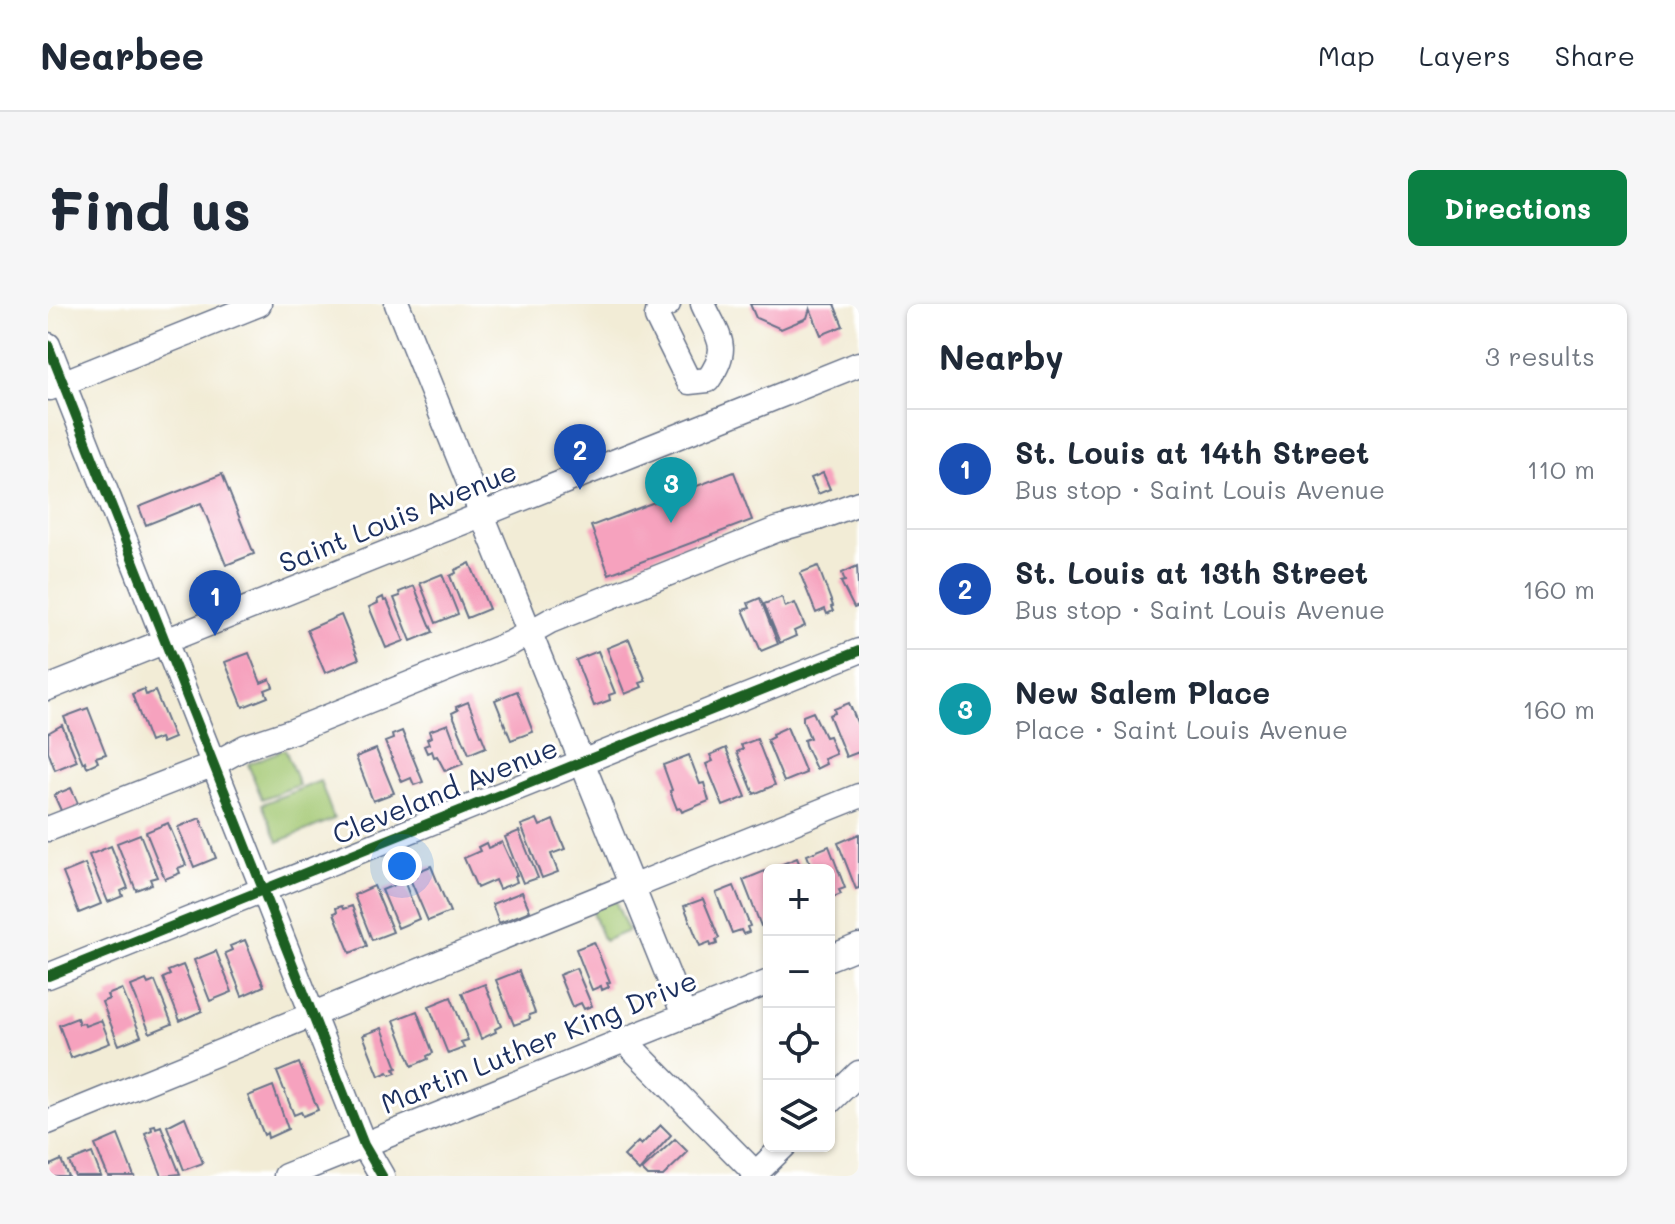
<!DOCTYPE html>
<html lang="en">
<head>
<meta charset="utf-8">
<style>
	:root { --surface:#fff; --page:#f6f6f7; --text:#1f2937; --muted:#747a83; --line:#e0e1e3; --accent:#0b8043 }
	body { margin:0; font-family:Mali,sans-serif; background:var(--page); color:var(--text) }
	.controls { position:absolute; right:24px; bottom:24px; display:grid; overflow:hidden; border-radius:12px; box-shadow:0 2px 6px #0004 }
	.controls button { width:72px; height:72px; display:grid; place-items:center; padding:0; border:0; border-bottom:2px solid var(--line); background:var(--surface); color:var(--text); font:40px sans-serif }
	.you { position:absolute; left:354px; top:562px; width:28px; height:28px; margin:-20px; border:6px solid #fff; border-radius:50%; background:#1a73e8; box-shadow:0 0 0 12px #1a73e833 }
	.badge { display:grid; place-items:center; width:52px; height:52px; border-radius:50%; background:var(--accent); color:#fff; font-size:26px; font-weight:700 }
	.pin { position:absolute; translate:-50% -66px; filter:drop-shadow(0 2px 4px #0008) }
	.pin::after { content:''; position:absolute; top:42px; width:28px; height:24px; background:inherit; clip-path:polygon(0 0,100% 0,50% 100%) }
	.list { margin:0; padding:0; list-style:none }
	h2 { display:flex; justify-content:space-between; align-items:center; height:104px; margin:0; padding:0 32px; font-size:34px }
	h2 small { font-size:26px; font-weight:400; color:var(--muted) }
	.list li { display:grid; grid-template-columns:52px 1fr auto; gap:24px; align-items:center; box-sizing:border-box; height:120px; padding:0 32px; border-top:2px solid var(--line) }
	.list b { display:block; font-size:30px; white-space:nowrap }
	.list p { margin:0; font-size:26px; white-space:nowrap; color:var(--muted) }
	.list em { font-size:26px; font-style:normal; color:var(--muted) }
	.icon { flex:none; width:44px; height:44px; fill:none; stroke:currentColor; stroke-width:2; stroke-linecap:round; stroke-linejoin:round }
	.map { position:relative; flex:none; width:811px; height:872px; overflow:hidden; border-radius:12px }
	header { display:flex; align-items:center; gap:48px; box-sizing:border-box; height:112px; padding:0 40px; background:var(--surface); border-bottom:2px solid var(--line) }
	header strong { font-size:38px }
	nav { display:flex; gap:44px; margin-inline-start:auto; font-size:28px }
	.intro { display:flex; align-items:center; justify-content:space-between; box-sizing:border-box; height:192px; padding:0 48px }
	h1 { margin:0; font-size:56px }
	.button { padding:20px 36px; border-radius:12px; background:var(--accent); color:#fff; font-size:28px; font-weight:700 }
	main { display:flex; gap:48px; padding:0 48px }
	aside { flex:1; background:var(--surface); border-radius:12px; box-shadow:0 2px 6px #0004 }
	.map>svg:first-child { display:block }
	.green { fill:#a2c771; stroke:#5e7b68; stroke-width:2 }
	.building { fill:#f6a2be }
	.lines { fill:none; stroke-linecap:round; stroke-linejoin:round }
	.minor-casing { stroke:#667188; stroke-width:27 }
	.minor { stroke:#fff; stroke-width:24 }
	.cycleway-casing { stroke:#fff; stroke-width:15 }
	.cycleway { stroke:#1b5e20; stroke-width:10 }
	.labels { text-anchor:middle; stroke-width:6; stroke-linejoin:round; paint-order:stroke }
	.street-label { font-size:28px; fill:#1b2f5e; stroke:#fff }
</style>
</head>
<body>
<header>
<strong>Nearbee</strong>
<nav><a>Map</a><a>Layers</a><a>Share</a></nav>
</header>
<div class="intro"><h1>Find us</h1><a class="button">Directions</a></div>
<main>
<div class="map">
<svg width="811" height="872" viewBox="0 0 811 872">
	<rect width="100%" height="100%" fill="#fff"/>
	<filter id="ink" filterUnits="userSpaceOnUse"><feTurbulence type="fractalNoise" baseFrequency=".0125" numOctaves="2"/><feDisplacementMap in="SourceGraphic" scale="16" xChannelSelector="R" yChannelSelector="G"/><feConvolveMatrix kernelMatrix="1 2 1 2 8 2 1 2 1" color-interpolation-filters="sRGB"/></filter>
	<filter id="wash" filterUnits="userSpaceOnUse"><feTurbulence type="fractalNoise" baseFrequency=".006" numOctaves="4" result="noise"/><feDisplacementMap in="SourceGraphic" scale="32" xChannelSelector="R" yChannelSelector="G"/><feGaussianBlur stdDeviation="1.8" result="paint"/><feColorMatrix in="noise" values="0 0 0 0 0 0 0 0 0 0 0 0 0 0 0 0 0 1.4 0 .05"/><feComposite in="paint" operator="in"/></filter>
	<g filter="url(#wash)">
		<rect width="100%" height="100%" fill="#f2ecd6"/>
		<path class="green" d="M237 445 251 481 214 495 200 460Z
			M272 477 286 515 230 538 214 500Z
			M567 596 580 627 556 637 543 606Z"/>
		<g id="blocks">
			<path class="building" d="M702 0H786L795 22 773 31 762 4 759 14 733 25 708 14Z
				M686 168 704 216 561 270 543 222Z
				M775 169 782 185 770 190 763 174Z
				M174 170 206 250 178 261 153 199 98 221 91 203Z
				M422 259 441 305 419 314 402 272 408 269 407 266Z
				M770 262 785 302 783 303 785 307 779 310 777 305 768 309 752 269Z
				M809 262 811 302 806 304 793 278 797 277 794 269Z
				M394 270 410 310 388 319 372 279Z
				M366 282 385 328 363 337 346 294 352 292 351 288Z
				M335 293 336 297 339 296 356 337 338 344 321 303 330 299 329 296Z
				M734 293 737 303 747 299 757 322 746 327 748 332 732 339 716 300Z
				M712 294 730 340 713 347 695 306 702 304 700 299Z
				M293 311 311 355 277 369 259 326Z
				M581 335 598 377 592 379 594 383 577 390 559 344Z
				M550 347 567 389 561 391 562 396 546 402 528 356Z
				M201 349 213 379 222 375 225 383 217 386 220 393 195 403 177 358Z
				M96 385 98 391 107 387 126 434 114 439 112 434 102 438 84 390Z
				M469 387 485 428 463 436 447 396Z
				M420 398 438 443 421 450 404 409 410 406 408 403Z
				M801 399 811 423V448L798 453 781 411 787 409 786 405Z
				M40 404 58 450 48 453 50 458 39 463 37 457 35 459 16 413Z
				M765 408 777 433 781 432 788 450 776 455 778 460 768 465 757 441 756 436 762 434 755 417V412Z
				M400 420 415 460 397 467 389 452 386 453 384 447 379 449 376 442 381 440 379 435 383 433 381 427Z
				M14 421 29 457 7 466 0 447V429Z
				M739 423 758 469 736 478 719 436 725 433 724 430Z
				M354 427 375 478 366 481 363 474 354 478 337 438 345 435 344 431Z
				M709 435 727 481 706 490 689 448 695 445 693 441Z
				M678 444 698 493 675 502 658 460 665 457 662 451Z
				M328 445 346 489 325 497 308 453Z
				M641 451 652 480 656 479 661 497 634 508 632 504 629 505 622 487 624 486 615 461Z
				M23 484 32 504 15 511 6 491Z
				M152 514 168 554 146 563 130 523Z
				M489 515 492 522 505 516 517 545 503 550 510 568 494 574 473 521Z
				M120 519 138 561 130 564 132 569 117 575 98 528Z
				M471 527 490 574 475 579 457 533Z
				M92 530 109 573 102 575 104 580 88 586 69 539Z
				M811 530V584L808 585 790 539Z
				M454 538 469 571 467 572 469 578 451 585 447 576 429 584 416 554 432 547 430 543 438 539 440 544Z
				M63 542 80 584 73 587 75 592 60 598 41 551Z
				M781 542 797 584 791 586 793 590 781 595V566H765L759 551Z
				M749 554 754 566H728L727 563Z
				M37 560 53 600 31 609 15 569Z
				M383 562 402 608 380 617 362 575 369 572 368 568Z
				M717 567 721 576V619L713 622 695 576Z
				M356 577 371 615 350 624 334 586Z
				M326 582 345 628 324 636 306 591Z
				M686 582 702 622 699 623 701 628 695 630 693 626 684 629 668 589Z
				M474 588 482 607 451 619 444 600Z
				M655 595 671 634 668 636 669 640 663 642 662 638 652 642 636 602Z
				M294 602 295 605 304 602 319 642 302 649 286 609 289 608 288 604Z
				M197 636 216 682 194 692 177 649 184 646 182 642Z
				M546 638 562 678 559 679 561 683 554 686 553 682 544 686 528 645Z
				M168 647 184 688 162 697 146 656Z
				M135 661 154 707 132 717 115 674 122 671 120 667Z
				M528 664 544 702 536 705 533 699 524 703 511 671Z
				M471 667 487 709 481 711 482 715 466 721 448 676Z
				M98 676 100 680 107 677 124 720 102 729 83 682Z
				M437 680 453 722 447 725 448 728 433 735 414 689Z
				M74 685 93 732 71 741 54 698 61 695 59 691Z
				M403 693 420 736 413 738 416 744 400 750 381 702Z
				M369 707 385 749 379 752 380 755 364 762 346 716Z
				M29 714 31 720 36 719 37 722 53 716 62 739 23 754 11 721Z
				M334 724 349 764 346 765 348 769 342 771 340 768 331 772 315 731Z
				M251 759 270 806 255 812 253 808 246 811 229 768Z
				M225 782 240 825 220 834 219 829 216 831 200 792Z
				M137 813 155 859 136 866 119 822Z
				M107 821 108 824 113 822 132 870 114 872 97 829 104 826 103 822Z
				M613 821 623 831 591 867 576 852 590 838 593 841Z
				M70 831 86 872H60L47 841Z
				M627 835 640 848 615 872H600L594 866Z
				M44 849 53 872H27L21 858Z
				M13 856 20 872H0V862Z"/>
		</g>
	</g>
	<g filter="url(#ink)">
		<use href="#blocks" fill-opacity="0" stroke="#667188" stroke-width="2"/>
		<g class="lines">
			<g class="minor-casing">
				<path id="minor" d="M349 0 636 711
					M620 0 611 4 609 13 641 78 660 76C684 42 670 34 655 0
					M0 41 316 841 334 872
					M2 84 211 0
					M0 384 811 60
					M0 525 166 460 197 443 245 427 463 339 502 317 728 226 770 214 811 199
					M584 583 811 492
					M781 654 811 642
					M0 672 811 347
					M576 736 710 872
					M781 798 811 769
					M0 818 583 581
					M238 872 721 678
					M705 872 736 842"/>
			</g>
			<use href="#minor" class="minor"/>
			<g class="cycleway-casing">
				<path id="cycleway" d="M0 41 316 841 334 872
					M0 672 811 347"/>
			</g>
			<use href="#cycleway" class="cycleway"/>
		</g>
	</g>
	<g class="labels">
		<g class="street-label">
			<text transform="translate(350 213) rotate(-22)" y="10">Saint Louis Avenue</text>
			<text transform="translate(397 487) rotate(-22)" y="10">Cleveland Avenue</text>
			<text transform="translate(491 738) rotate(-22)" y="10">Martin Luther King Drive</text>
		</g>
	</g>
</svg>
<div class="controls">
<button>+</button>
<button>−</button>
<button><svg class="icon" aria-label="locate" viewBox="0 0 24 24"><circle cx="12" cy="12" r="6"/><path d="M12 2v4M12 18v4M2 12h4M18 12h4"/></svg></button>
<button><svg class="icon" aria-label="layers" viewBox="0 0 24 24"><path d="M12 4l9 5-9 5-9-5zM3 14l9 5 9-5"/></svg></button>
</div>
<div class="you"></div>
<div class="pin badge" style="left:167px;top:332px;background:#1a4fb4">1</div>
<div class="pin badge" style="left:532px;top:186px;background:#1a4fb4">2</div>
<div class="pin badge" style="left:623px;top:219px;background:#0f9aa8">3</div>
</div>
<aside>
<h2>Nearby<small>3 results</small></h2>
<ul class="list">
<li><span class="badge" style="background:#1a4fb4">1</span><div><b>St. Louis at 14th Street</b><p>Bus stop · Saint Louis Avenue</p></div><em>110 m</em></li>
<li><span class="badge" style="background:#1a4fb4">2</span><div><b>St. Louis at 13th Street</b><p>Bus stop · Saint Louis Avenue</p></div><em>160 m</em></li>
<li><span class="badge" style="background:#0f9aa8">3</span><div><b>New Salem Place</b><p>Place · Saint Louis Avenue</p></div><em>160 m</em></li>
</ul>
</aside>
</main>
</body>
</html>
